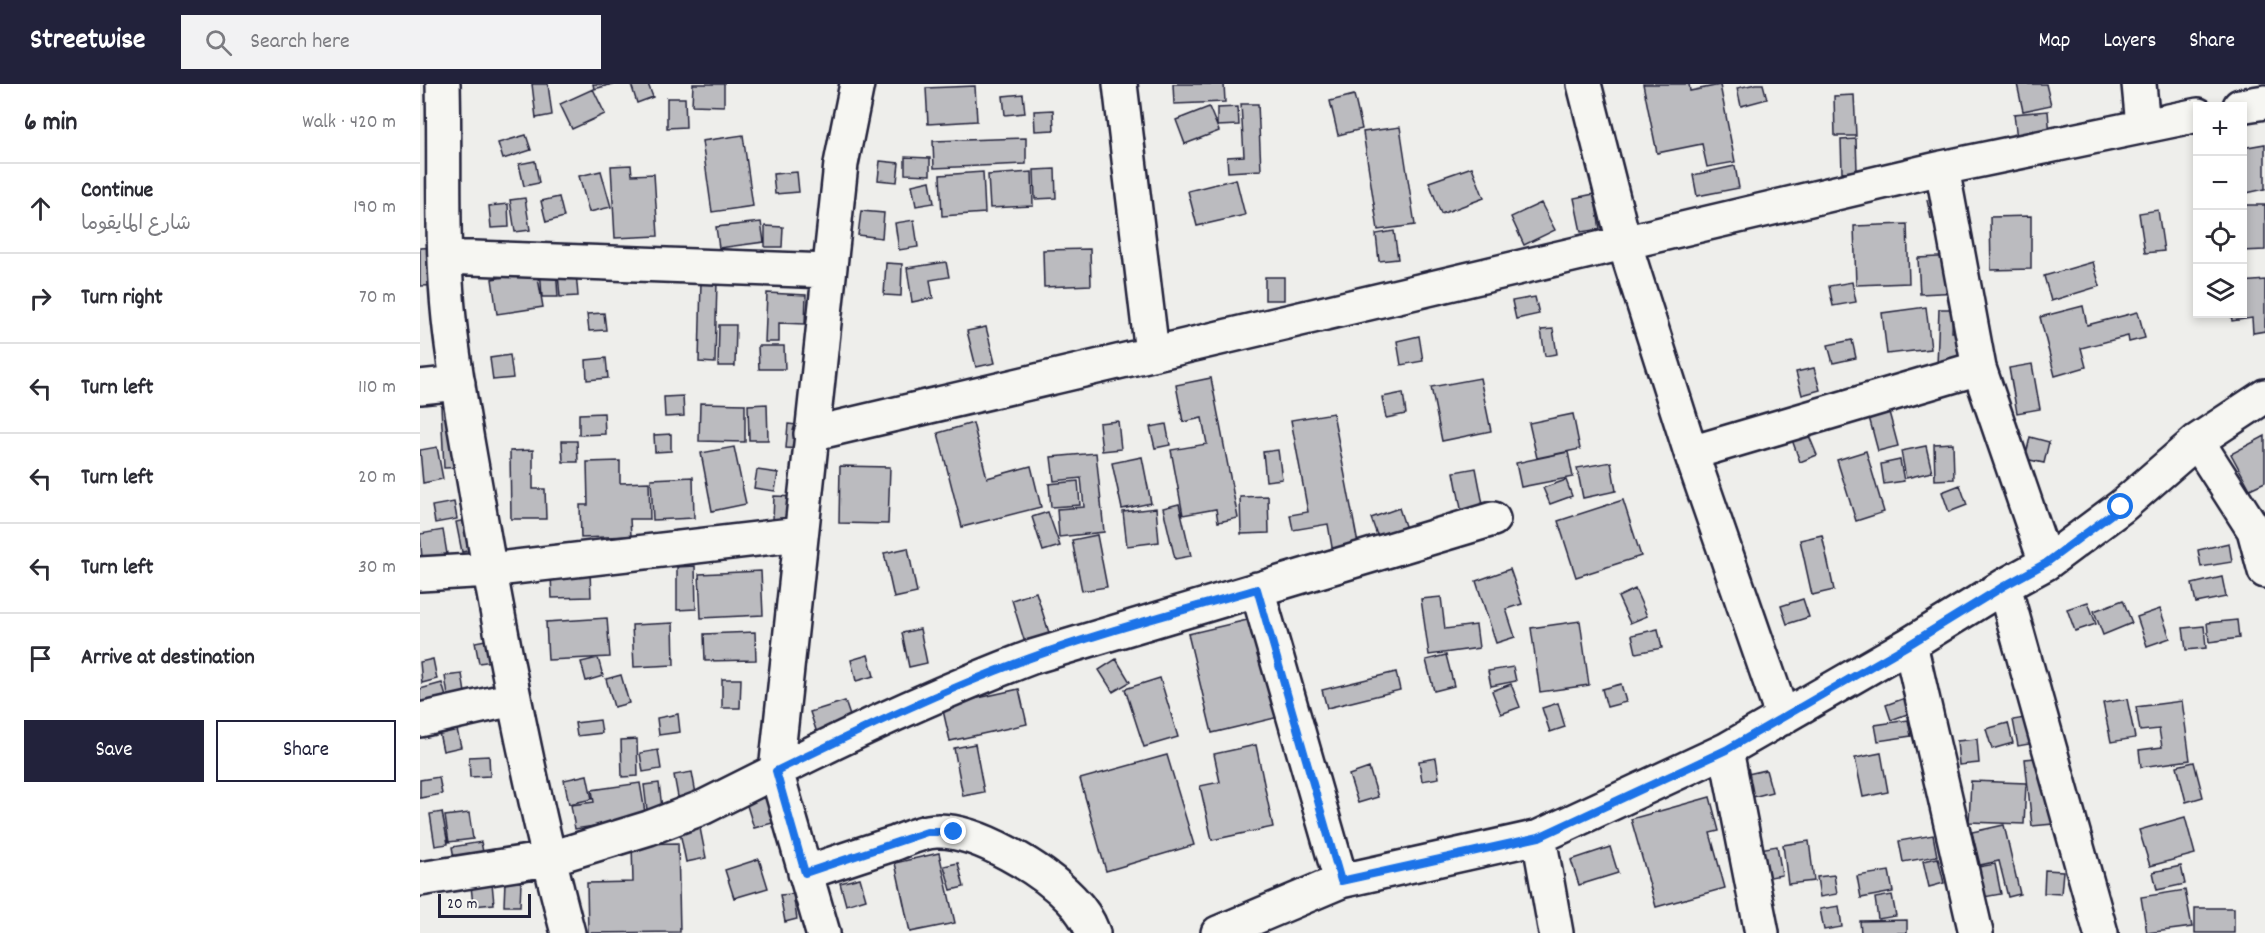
<!DOCTYPE html>
<html lang="en">
<head>
<meta charset="utf-8">
<style>
	:root { --surface:#fff; --page:#f2f2f3; --text:#2b2b33; --muted:#7c7c81; --line:#e1e1e2; --accent:#22223b }
	body { margin:0; font-family:Dekko,"Playpen Sans Arabic",sans-serif; background:var(--page); color:var(--text) }
	.controls { position:absolute; right:18px; top:18px; display:grid; overflow:hidden; border-radius:0px; box-shadow:0 3px 9px #0003 }
	.controls button { width:54px; height:54px; display:grid; place-items:center; padding:0; border:0; border-bottom:2px solid var(--line); background:var(--surface); color:var(--text); font:30px sans-serif }
	.scale { position:absolute; left:18px; bottom:15px; width:93px; box-sizing:border-box; padding-left:6px; border:3px solid #22223b; border-top:0; font-size:16px; line-height:21px; white-space:nowrap; color:#22223b; -webkit-text-stroke:4px #f6f6f2; paint-order:stroke }
	.stop { position:absolute; width:18px; height:18px; margin:-14px; border:4px solid #1a73e8; border-radius:50%; background:#fff }
	.stop.end { background:#1a73e8; border-color:#fff; box-shadow:0 2px 6px #0008 }
	.list { margin:0; padding:0; list-style:none }
	h2 { display:flex; justify-content:space-between; align-items:center; height:78px; margin:0; padding:0 24px; font-size:26px }
	h2 small { font-size:20px; font-weight:400; color:var(--muted) }
	.list li { display:grid; grid-template-columns:39px 1fr auto; gap:18px; align-items:center; box-sizing:border-box; height:90px; padding:0 24px; border-top:2px solid var(--line) }
	.list b { display:block; font-size:22px; white-space:nowrap }
	.list p { margin:0; font-size:20px; white-space:nowrap; color:var(--muted) }
	.list em { font-size:20px; font-style:normal; color:var(--muted) }
	.actions { display:flex; gap:12px; padding:18px 24px }
	.actions a { flex:1; padding:14px 0; border:2px solid var(--accent); border-radius:0px; text-align:center; font-size:21px; color:var(--accent) }
	.actions .main { background:var(--accent); color:#fff }
	.icon { flex:none; width:33px; height:33px; fill:none; stroke:currentColor; stroke-width:2; stroke-linecap:round; stroke-linejoin:round }
	.map { position:relative; flex:none; width:1845px; height:849px; overflow:hidden }
	header { display:flex; align-items:center; gap:36px; box-sizing:border-box; height:84px; padding:0 30px; background:var(--accent); color:#fff }
	header strong { font-size:28px }
	nav { display:flex; gap:33px; margin-inline-start:auto; font-size:21px }
	.search { width:420px; height:54px; background:var(--page); display:flex; align-items:center; gap:15px; box-sizing:border-box; padding:0 21px; border-radius:0px; color:var(--muted); font-size:22px }
	main { display:flex }
	aside { flex:1; background:var(--surface) }
	.map>svg:first-child { display:block }
	.building { fill:#bbbbbf; stroke:#22223b; stroke-width:1.5 }
	.lines { fill:none; stroke-linecap:round; stroke-linejoin:round }
	.minor-casing { stroke:#22223b; stroke-width:38 }
	.minor { stroke:#f6f6f2; stroke-width:33 }
	.route { stroke:#1a73e8; stroke-width:8 }
</style>
</head>
<body>
<header>
<strong>Streetwise</strong>
<div class="search"><svg class="icon" aria-label="search" viewBox="0 0 24 24"><circle cx="10" cy="10" r="6"/><path d="M15 15l6 6"/></svg>Search here</div>
<nav><a>Map</a><a>Layers</a><a>Share</a></nav>
</header>
<main>
<aside>
<h2>6 min<small>Walk · 420 m</small></h2>
<ul class="list">
<li><svg class="icon" aria-label="ahead" viewBox="0 0 24 24"><path d="M12 20V5M6 11l6-6 6 6"/></svg><div><b>Continue</b><p>شارع المايقوما</p></div><em>190 m</em></li>
<li><svg class="icon" aria-label="right" viewBox="0 0 24 24"><path d="M7 20v-9h11M14 6l5 5-5 5"/></svg><div><b>Turn right</b></div><em>70 m</em></li>
<li><svg class="icon" aria-label="left" viewBox="0 0 24 24"><path d="M17 20v-9H6M10 6l-5 5 5 5"/></svg><div><b>Turn left</b></div><em>110 m</em></li>
<li><svg class="icon" aria-label="left" viewBox="0 0 24 24"><path d="M17 20v-9H6M10 6l-5 5 5 5"/></svg><div><b>Turn left</b></div><em>20 m</em></li>
<li><svg class="icon" aria-label="left" viewBox="0 0 24 24"><path d="M17 20v-9H6M10 6l-5 5 5 5"/></svg><div><b>Turn left</b></div><em>30 m</em></li>
<li><svg class="icon" aria-label="arrive" viewBox="0 0 24 24"><path d="M6 21V4h12l-3 4 3 4H6"/></svg><div><b>Arrive at destination</b></div></li>
</ul>
<div class="actions"><a class="main">Save</a><a>Share</a></div>
</aside>
<div class="map">
<svg width="1845" height="849" viewBox="0 0 1845 849">
	<rect width="100%" height="100%" fill="#eeeeeb"/>
	<filter id="ink" filterUnits="userSpaceOnUse"><feTurbulence type="fractalNoise" baseFrequency=".0167" numOctaves="2"/><feDisplacementMap in="SourceGraphic" scale="12" xChannelSelector="R" yChannelSelector="G"/><feConvolveMatrix kernelMatrix="1 2 1 2 8 2 1 2 1" color-interpolation-filters="sRGB"/></filter>
	<g filter="url(#ink)">
		<path class="building" d="M112 0H128L132 31 116 34Z
			M173 0H193L174 5Z
			M211 0H228L233 13 217 19Z
			M273 0H304V22L272 21Z
			M753 0H804L805 18 754 20Z
			M1223 0H1269L1270 7 1300 1 1315 78 1287 83 1282 60 1237 69Z
			M1336 0H1343L1347 15 1321 22 1317 4Z
			M1597 0H1626L1631 21 1603 27Z
			M555 2 557 37 508 40 506 4Z
			M173 5 185 30 152 45 140 20Z
			M603 10 605 29 585 31 583 12Z
			M934 11 942 45 918 51 910 17Z
			M1434 11 1436 52H1415L1414 12Z
			M247 14H265L266 43 247 44Z
			M821 20H838L841 86 808 88 807 73 824 72Z
			M789 23 799 47 765 60 756 36Z
			M818 23 819 41 797 42V24Z
			M633 26 634 46 615 47 614 27Z
			M1628 27 1630 52 1597 55 1594 30Z
			M980 43 995 141 958 146 943 48Z
			M106 51 111 66 83 75 78 59Z
			M323 51 333 122 292 128 282 57Z
			M606 54V80L514 84 513 57Z
			M1436 55 1437 87 1422 88 1421 56Z
			M1845 60V105L1822 110V64Z
			M485 73 510 74V91L485 90Z
			M115 77 119 99 104 102 99 80Z
			M460 77 479 79 477 98 458 96Z
			M211 81 212 91 234 90 238 152 195 154 191 82Z
			M1315 82 1319 104 1277 112 1273 91Z
			M1052 83 1064 114 1021 130 1009 98Z
			M635 85 636 114 615 115 614 86Z
			M181 87 191 123 169 128 159 92Z
			M377 88 379 108 355 110 353 90Z
			M563 88 565 129 522 132 520 91Z
			M612 88 613 122 570 124 568 91Z
			M816 95 825 131 777 142 768 107Z
			M510 97 514 119 496 122 492 101Z
			M1174 110 1180 145 1161 148 1154 114Z
			M139 113 144 133 126 138 121 117Z
			M1525 113 1529 132 1511 135 1507 116Z
			M105 114 110 146 95 148 90 116Z
			M1121 119 1135 146 1104 161 1091 133Z
			M88 120 89 143 71 144 69 122Z
			M1822 121H1845V166L1822 167Z
			M1738 126 1744 167 1725 169 1719 129Z
			M441 127 464 129 462 154 438 151Z
			M1611 132V185L1571 186 1570 133Z
			M494 136 498 163 479 166 475 139Z
			M341 138 344 158 299 164 296 143Z
			M1487 140 1489 199 1436 201 1434 142Z
			M345 142 363 143 362 163H345Z
			M974 147 978 175 959 177 956 150Z
			M24 163 26 201 0 202V164Z
			M670 165 671 201 624 203 623 166Z
			M1538 172 1540 208 1500 210 1498 174Z
			M526 178 529 193 510 196 513 214 492 218 487 184Z
			M1673 178 1680 202 1631 217 1624 192Z
			M466 179 482 180 481 212 464 211Z
			M120 183H136L138 213H122Z
			M117 188 123 223 77 230 72 195Z
			M156 188 158 212 140 213 138 189Z
			M845 193H864V216H845Z
			M281 196H297L295 279 279 278Z
			M1845 196V247L1833 249 1832 234 1812 237 1811 230H1822V198Z
			M1432 198 1436 218 1413 222 1409 202Z
			M347 209 386 211 385 240 359 239V258H345Z
			M1115 213 1119 230 1096 235 1092 217Z
			M1663 222 1667 241 1718 228 1725 254 1709 258 1708 252 1661 264 1666 283 1635 292 1620 233Z
			M1506 223 1511 265 1467 270 1462 229Z
			M1519 225H1533L1532 248H1558L1557 284 1517 283Z
			M184 229 186 246 169 247 167 230Z
			M299 241H316L315 282H298Z
			M566 243 575 279 556 283 547 247Z
			M1133 245 1137 270 1125 272 1121 246Z
			M999 252 1003 277 981 281 977 257Z
			M1432 256 1436 274 1413 279 1408 261Z
			M338 262H364L365 285H339Z
			M90 271 93 294 73 296 70 274Z
			M186 274 188 294 167 296 166 276Z
			M1612 280 1620 325 1597 329 1589 284Z
			M1394 284 1400 306 1382 311 1376 288Z
			M791 294 818 434 798 438 796 425 763 431 751 366 787 360 782 334 763 338 756 301Z
			M1060 294 1071 347 1022 357 1011 303Z
			M983 309 986 330 966 334 962 313Z
			M263 312 264 332 245 333 244 313Z
			M280 319 325 320V358L279 357Z
			M347 320 348 356H329L328 321Z
			M21 322H42L45 383 24 384Z
			M1469 328 1478 362 1458 367 1449 333Z
			M184 329 185 350 159 351V330Z
			M913 329 939 465 913 469 908 440 873 446 870 431 888 428 871 336Z
			M1153 330 1160 365 1117 374 1109 339Z
			M698 337 701 365 682 367 679 339Z
			M553 339 567 394 611 382 621 423 542 443 518 349Z
			M368 340 396 343 394 366 366 364Z
			M746 340 750 361 735 364 730 343Z
			M1387 347 1397 371 1380 378 1371 353Z
			M251 350V367L235 368 234 351Z
			M1845 352V398L1830 405 1811 370Z
			M1610 353 1629 358 1624 379 1605 375Z
			M142 357H157L158 378H143Z
			M1533 359 1534 395 1515 396 1514 360Z
			M1506 362 1512 388 1486 394 1481 367Z
			M17 363 23 395 3 399 0 366Z
			M314 363 326 420 292 427 281 369Z
			M113 366V405H125L126 435H91L90 367Z
			M858 366 862 395 846 397 843 368Z
			M1446 367 1464 428 1436 437 1417 376Z
			M1148 368 1153 393 1101 403 1096 379Z
			M676 369 684 448 639 453 637 425 664 423 661 394 634 397 631 373Z
			M722 373 731 419 702 425 692 379Z
			M1480 376 1484 397 1464 400 1461 380Z
			M200 377V399L229 398 230 435H210L211 452 161 454 160 421H168L167 378Z
			M1191 378 1196 407 1163 414 1157 384Z
			M420 382 470 383 468 440 419 439Z
			M1056 384 1064 426 1042 430 1034 388Z
			M337 386 358 389 355 407 334 404Z
			M273 393 274 434 233 436 231 395Z
			M1146 396 1152 412 1130 420 1123 404Z
			M658 397 660 421 631 423 629 400Z
			M1540 401 1547 421 1529 428 1522 408Z
			M354 412 378 413 377 437 353 436Z
			M848 412 849 449 821 450 820 413Z
			M1203 416 1221 472 1156 493 1138 437Z
			M34 418 37 435 15 439 12 422Z
			M759 420 771 472 755 475 743 424Z
			M736 424 739 458 707 462 703 428Z
			M979 424 986 445 958 454 951 434Z
			M628 428 640 462 623 467 612 433Z
			M55 434 62 464 42 468 36 438Z
			M23 446 27 470 2 474 0 450Z
			M677 451 687 503 662 507 652 456Z
			M1402 451 1414 506 1392 511 1380 456Z
			M1809 459 1812 478 1781 483 1778 466Z
			M488 464 497 509 474 514 464 469Z
			M275 482 276 525 257 526V483Z
			M1090 485 1102 520 1086 525 1095 553 1076 559 1056 497Z
			M341 487 343 531 281 534 279 490Z
			M170 488 171 513 132 514 131 490Z
			M1802 493 1806 513 1776 519 1772 500Z
			M1215 505 1227 532 1210 539 1198 513Z
			M616 508 633 561 608 569 592 516Z
			M1021 513 1025 545 1056 541 1059 564 1009 571 1001 515Z
			M1383 515 1389 533 1367 540 1361 522Z
			M1703 516 1712 539 1683 551 1674 527Z
			M1668 518 1676 540 1655 547 1647 525Z
			M1740 525 1750 554 1727 562 1717 533Z
			M840 533 863 632 792 649 768 550Z
			M187 534 190 573 128 576 126 538Z
			M1817 536 1819 554 1789 558 1787 539Z
			M1160 537 1169 601 1120 608 1111 544Z
			M253 539 254 581 214 583 212 541Z
			M1784 542 1786 564 1766 566 1763 544Z
			M500 545 507 579 489 583 482 549Z
			M1238 545 1242 564 1216 569 1212 551Z
			M335 548 336 576 285 577 284 550Z
			M76 554 80 576 59 579 55 558Z
			M448 571 454 592 436 597 431 576Z
			M1026 571 1034 602 1014 607 1006 576Z
			M178 574 183 592 166 597 161 578Z
			M13 575 17 595 2 599 0 578Z
			M696 575 710 598 693 608 679 586Z
			M1093 583 1096 597 1071 602 1068 587Z
			M976 588 980 606 907 624 902 606Z
			M42 590 45 609 28 612 25 592Z
			M201 591 209 619 194 623 186 595Z
			M740 594 758 653 724 663 705 605Z
			M302 595H321L320 624H302Z
			M22 599 26 613 0 621V605Z
			M1091 600 1100 623 1081 630 1072 607Z
			M1201 600 1206 618 1187 623 1182 605Z
			M599 605 607 640 530 657 522 622Z
			M1488 613 1493 628 1471 636 1466 621Z
			M1707 615 1715 654 1691 658 1683 619Z
			M425 617 433 641 398 652 390 628Z
			M1762 617 1770 676 1721 683 1719 666 1742 663 1739 645 1720 647 1716 623Z
			M1138 619 1145 643 1130 648 1122 624Z
			M258 630 260 648 239 651 237 634Z
			M1610 633 1615 659 1598 662 1593 636Z
			M180 636 182 649 157 652 155 639Z
			M1488 636 1491 652 1458 657 1455 641Z
			M1588 639 1593 659 1572 665 1566 645Z
			M36 641 41 663 23 667 18 644Z
			M217 655 218 692 202 693 201 656Z
			M1557 655 1559 679 1539 681 1537 657Z
			M555 660 564 708 543 712 534 664Z
			M836 661 853 743 792 756 780 702 800 698 794 670Z
			M238 666 241 685 223 688 220 669Z
			M1461 669 1468 708 1443 713 1435 674Z
			M747 671 774 761 686 787 660 695Z
			M69 672 70 692 50 693 49 673Z
			M1626 673 1633 740 1612 742 1605 675Z
			M1016 674 1019 694 1002 697 999 677Z
			M1774 678 1783 713 1766 718 1757 682Z
			M949 684 958 713 938 719 929 691Z
			M1346 686 1352 708 1329 714 1323 691Z
			M272 688 276 710 258 713 254 691Z
			M167 691 172 715 149 720 144 696Z
			M19 693 22 710 0 714V696Z
			M1551 697 1606 699 1604 740 1549 738Z
			M220 699 226 734 155 745 151 721 174 718 172 706Z
			M239 699 242 724 227 726 224 701Z
			M358 705 367 735 334 744 325 715Z
			M1290 713 1299 747 1290 749 1305 804 1236 823 1211 735Z
			M22 728 28 760 15 762 10 730Z
			M49 729 53 755 29 758 25 732Z
			M1765 733 1775 770 1730 782 1719 746Z
			M1584 741 1600 810 1588 813 1579 777 1560 781 1552 748Z
			M280 744 286 774 266 778 260 748Z
			M1513 751 1517 772 1483 778 1479 757Z
			M1389 757 1394 797 1368 800 1363 761Z
			M61 758 64 773 35 779 32 763Z
			M258 759 260 848 168 849 167 799 213 798 212 760Z
			M1357 762 1362 791 1345 794 1339 765Z
			M1190 763 1198 789 1159 801 1151 776Z
			M519 769 535 839 490 848 475 779Z
			M1518 774 1524 799 1509 803 1503 777Z
			M339 775 348 804 314 814 305 786Z
			M538 779 544 803 531 806 524 782Z
			M1575 780 1581 810 1564 813 1558 783Z
			M1761 782 1765 800 1737 806 1733 788Z
			M1625 786 1643 787 1641 810 1624 809Z
			M1469 787 1473 808 1441 814 1437 792Z
			M1414 791 1417 810 1400 813 1397 793Z
			M440 794 446 815 426 821 420 799Z
			M85 797 101 798 100 822H84Z
			M72 799 74 820 53 822 51 801Z
			M1765 806 1772 843 1727 849 1721 813Z
			M373 810 377 835 365 838 360 811Z
			M1472 811 1476 832 1458 835 1455 814Z
			M1419 822 1422 843 1404 846 1400 825Z
			M1775 824H1814V849H1775Z
			M1487 836V849H1441L1440 837Z"/>
		<g class="lines">
			<g class="minor-casing">
				<path id="minor" d="M23 0C25 78 21 158 29 235 36 303 50 370 61 437 85 575 112 713 148 849
					M700 0 732 269
					M1164 0 1204 158 1271 369 1363 634
					M1719 0 1723 42
					M1820 22 1845 18
					M1522 84 1559 284 1626 479
					M25 173 409 187
					M0 303 38 299
					M391 350 1522 84 1778 31
					M1777 357 1834 446 1845 487
					M1271 369 1559 284
					M0 490 70 486 380 450
					M1584 502 1681 849
					M837 505 921 797
					M1490 560 1556 849
					M0 636 93 615
					M1306 666 1342 849
					M1119 753 1136 849
					M385 789C415 779 444 769 473 760 487 755 502 747 517 747 558 746 623 786 651 815 661 825 668 836 673 849
					M0 795 128 775 229 744 284 723 356 687 421 80 437 0
					M403 849 356 687C440 645 525 606 612 573L1073 435
					M798 849 921 797 1119 753 1306 666 1490 560 1584 502 1626 479 1701 423 1777 357 1845 312"/>
			</g>
			<use href="#minor" class="minor"/>
		</g>
	</g>
	<g class="lines" filter="url(#ink)">
		<path class="route" d="M534 748H507L385 789 356 687C440 646 523 606 610 574 684 547 762 527 837 505L921 797 1119 753 1306 666 1490 560 1584 502 1626 479 1701 423"/>
	</g>
</svg>
<div class="controls">
<button>+</button>
<button>−</button>
<button><svg class="icon" aria-label="locate" viewBox="0 0 24 24"><circle cx="12" cy="12" r="6"/><path d="M12 2v4M12 18v4M2 12h4M18 12h4"/></svg></button>
<button><svg class="icon" aria-label="layers" viewBox="0 0 24 24"><path d="M12 4l9 5-9 5-9-5zM3 14l9 5 9-5"/></svg></button>
</div>
<div class="scale">20 m</div>
<div class="stop" style="left:1701px;top:423px"></div>
<div class="stop end" style="left:534px;top:748px"></div>
</div>
</main>
</body>
</html>
